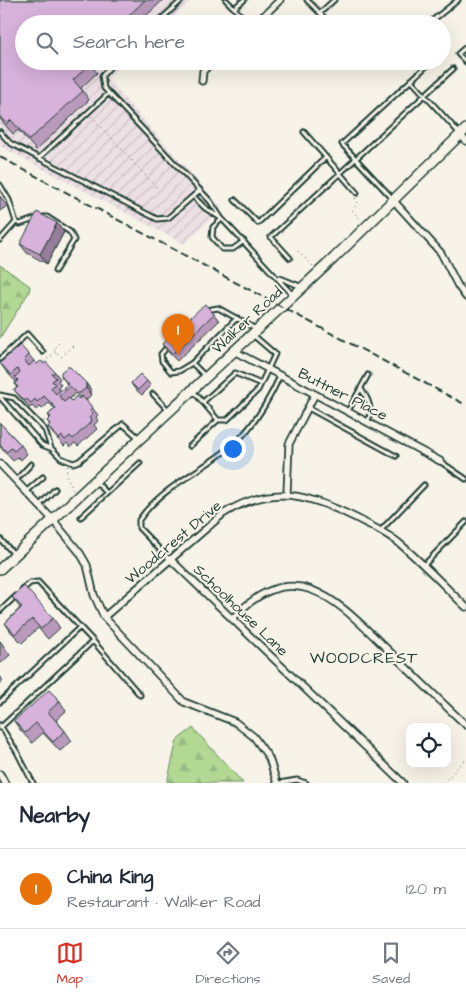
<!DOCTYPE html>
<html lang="en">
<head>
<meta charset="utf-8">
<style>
	:root { --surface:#fff; --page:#f6f6f7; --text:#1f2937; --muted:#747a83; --line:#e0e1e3; --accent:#d93025 }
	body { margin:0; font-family:"Architects Daughter",sans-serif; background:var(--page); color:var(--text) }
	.controls { position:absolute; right:15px; bottom:15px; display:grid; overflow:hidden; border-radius:10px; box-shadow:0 5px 20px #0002 }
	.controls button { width:45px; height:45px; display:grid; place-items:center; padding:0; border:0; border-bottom:1px solid var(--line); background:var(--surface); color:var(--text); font:25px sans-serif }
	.you { position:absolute; left:232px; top:448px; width:18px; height:18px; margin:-12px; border:4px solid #fff; border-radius:50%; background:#1a73e8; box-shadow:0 0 0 8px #1a73e833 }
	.badge { display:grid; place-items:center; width:32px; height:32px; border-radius:50%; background:var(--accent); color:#fff; font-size:16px; font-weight:700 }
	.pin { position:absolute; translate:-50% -41px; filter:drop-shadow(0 1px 2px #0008) }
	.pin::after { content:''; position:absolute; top:26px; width:18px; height:15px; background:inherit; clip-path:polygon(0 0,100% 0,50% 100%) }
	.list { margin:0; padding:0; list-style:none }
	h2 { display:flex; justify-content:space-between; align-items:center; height:65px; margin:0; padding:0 20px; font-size:21px }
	h2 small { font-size:16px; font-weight:400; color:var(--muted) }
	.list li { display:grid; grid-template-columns:32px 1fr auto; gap:15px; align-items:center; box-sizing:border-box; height:80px; padding:0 20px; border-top:1px solid var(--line) }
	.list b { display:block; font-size:19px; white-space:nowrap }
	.list p { margin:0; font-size:16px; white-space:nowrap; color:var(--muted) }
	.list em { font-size:16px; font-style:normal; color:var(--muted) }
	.icon { flex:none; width:28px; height:28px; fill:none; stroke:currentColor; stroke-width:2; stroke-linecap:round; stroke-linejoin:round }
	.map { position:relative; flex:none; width:466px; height:783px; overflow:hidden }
	.search { position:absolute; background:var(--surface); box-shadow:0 5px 20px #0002; left:15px; right:15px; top:15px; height:55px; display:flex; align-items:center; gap:12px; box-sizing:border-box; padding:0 18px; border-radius:28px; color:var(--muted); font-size:19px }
	.sheet { height:145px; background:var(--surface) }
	nav { display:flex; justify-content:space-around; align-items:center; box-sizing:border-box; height:70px; border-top:1px solid var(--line); background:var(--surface); font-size:14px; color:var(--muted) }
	nav a { display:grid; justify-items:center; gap:2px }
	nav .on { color:var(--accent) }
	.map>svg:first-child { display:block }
	.industrial { fill:url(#industrial-furrows) }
	.forest { fill:url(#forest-firs); stroke:#688a64 }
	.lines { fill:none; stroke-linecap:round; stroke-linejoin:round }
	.lane-casing { stroke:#1f3d34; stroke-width:7 }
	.street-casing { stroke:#1f3d34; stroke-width:9 }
	.secondary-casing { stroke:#1f3d34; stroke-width:12 }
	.path { stroke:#1f3d34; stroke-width:1; stroke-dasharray:1 4; stroke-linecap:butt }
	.lane { stroke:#f7f3e8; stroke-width:3 }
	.street { stroke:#f7f3e8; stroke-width:5.5 }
	.secondary { stroke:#f7f3e8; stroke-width:9 }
	.rail { stroke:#1f3d34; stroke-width:2; stroke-dasharray:8 4; stroke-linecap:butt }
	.wall { fill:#b999bc; stroke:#1f3d34; fill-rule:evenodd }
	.shaded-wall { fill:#967d99; stroke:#1f3d34 }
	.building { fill:#d7b2db; stroke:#1f3d34 }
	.labels { text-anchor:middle; stroke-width:4; stroke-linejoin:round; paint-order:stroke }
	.street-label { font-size:15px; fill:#1f3d34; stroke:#f7f3e8 }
	.neighbourhood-label { font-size:16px; letter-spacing:1px; fill:#1f3d34; stroke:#f7f3e8 }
</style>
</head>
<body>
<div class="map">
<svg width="466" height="783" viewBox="0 0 466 783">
	<defs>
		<pattern id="industrial-furrows" width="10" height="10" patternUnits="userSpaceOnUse" patternTransform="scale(1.25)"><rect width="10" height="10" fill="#ede0e4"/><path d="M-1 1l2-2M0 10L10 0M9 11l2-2" fill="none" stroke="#cbc1c4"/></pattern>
		<pattern id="forest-firs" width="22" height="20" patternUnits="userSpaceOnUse" patternTransform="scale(1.25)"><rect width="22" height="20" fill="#b2d894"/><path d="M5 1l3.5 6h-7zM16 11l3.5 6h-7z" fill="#99ba80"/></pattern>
	</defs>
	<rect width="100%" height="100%" fill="#f7f3e8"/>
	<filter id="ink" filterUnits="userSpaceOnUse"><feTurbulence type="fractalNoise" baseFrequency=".02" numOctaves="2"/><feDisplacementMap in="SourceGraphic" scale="10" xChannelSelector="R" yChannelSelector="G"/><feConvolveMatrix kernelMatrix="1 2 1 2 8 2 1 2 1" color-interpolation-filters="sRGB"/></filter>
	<g filter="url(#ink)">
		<path class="industrial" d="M0 0H192L166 24H24V61H125L107 79 222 208 184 244 0 146Z"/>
		<path class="forest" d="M0 265 30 286 29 292 0 338Z
			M193 728 243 783H167L177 740Z"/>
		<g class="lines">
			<g class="lane-casing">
				<path id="lane" d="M226 0 234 8
					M244 0 234 8 249 24
					M307 0 320 13 334 0
					M320 13 330 24
					M156 24 182 0
					M192 24H195
					M428 24 458 0
					M466 47 458 54 466 62
					M115 61 102 76 104 88 210 201 222 219 205 208 193 196
					M411 80 460 134
					M0 132 10 143 157 219 168 218 200 190
					M304 132 357 193
					M39 158 108 94
					M0 185 9 200 16 222 20 224 37 218
					M393 199 342 144 432 61
					M235 200 258 223 326 157
					M43 217H47L70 232 74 240 55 271
					M0 240 16 222
					M244 241 233 249H222L212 237 213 227 222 219C246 244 269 270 293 295
					M290 258 271 237 453 69
					M280 278 302 287
					M206 310 218 308 256 329
					M167 347 161 354 162 361 171 372 179 371 192 363 206 377
					M0 359 27 334 43 352
					M192 363 237 318
					M361 389C369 399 373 409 368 421
					M194 392 218 420
					M153 394 169 411
					M0 395 14 398 45 430 51 448 61 458 73 463 79 461 123 424 139 438
					M0 397 42 445 50 448
					M203 402 235 373 261 384
					M308 408 396 456
					M348 411 368 375
					M190 446 218 420H227L258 390 275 354 253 335
					M441 462 466 479
					M16 480 31 464
					M95 481 107 493
					M27 491 43 477
					M40 505 55 489
					M81 517 140 463
					M381 530 424 485
					M0 539 15 555
					M169 559 139 528V520C163 485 205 470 235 443 255 425 269 400 280 376
					M424 565 466 522
					M0 611 16 596
					M93 641 140 695
					M0 702 80 627
					M0 725 17 752 33 783
					M0 728 93 641 38 582 30 583 22 590
					M279 783 297 780 306 783"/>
			</g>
			<g class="street-casing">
				<path id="street" d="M255 24 280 0
					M202 81 203 71 214 61
					M460 135 466 141
					M393 200 441 253 458 286 466 297
					M234 351 440 461
					M0 464 53 520 80 553 87 565 94 595 104 617 184 702 235 722 254 737 269 758 277 783
					M287 493 289 444 315 394
					M170 559 403 783
					M104 617 223 514C272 483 308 494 356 518 371 526 387 533 399 543 423 563 444 586 466 607
					M232 619C294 552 337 601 386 648 413 674 439 700 466 725
					M0 774 5 783"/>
			</g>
			<g class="secondary-casing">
				<path id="secondary" d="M0 569 334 258 466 129"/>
			</g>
			<path class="path" d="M91 116 156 187
				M355 198 358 203 352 210 361 220
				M298 251 313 266
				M59 343 53 349 61 357 73 346
				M43 362 58 351
				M12 390 16 386
				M44 421 50 415
				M68 466 66 474 73 490
				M443 783 466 759"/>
			<use href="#lane" class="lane"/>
			<use href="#street" class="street"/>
			<use href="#secondary" class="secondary"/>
			<path class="rail" d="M0 157 466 405"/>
		</g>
		<path class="wall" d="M0 0H163L137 24H24V61H96L91 65 97 73 81 88 89 100 36 150 18 130 13 134 0 119Z
			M0 196 7 206 0 211Z
			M64 232 47 264 27 253 20 244Z
			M214 314 219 321 177 361 167 351 162 344Z
			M29 355 34 361 37 364H44L55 372 60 379 58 381 61 385 58 388 60 391 67 384 61 376 91 390V395L86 400 98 415 96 417 98 421 94 425 97 429 78 446 75 443 70 447 67 443 64 446 53 434 48 427 50 425 47 421 50 418 48 415 55 409 49 403 42 409 40 407 36 410 32 406 30 408 20 397 14 390 17 388 15 384 16 382 5 370 0 363ZM75 393 80 398 79 399 72 401 70 399Z
			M147 381 151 386 142 395 134 388 131 383Z
			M0 423 21 445 27 454 21 460 18 457 13 461 0 447Z
			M12 597 53 618 60 628 48 639 38 628 22 643 11 632 5 623 20 608Z
			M0 641 10 655 0 664Z
			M0 676 3 681 0 684Z
			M60 701 66 711 56 720 65 731 72 741 60 751 43 733 32 743 21 731 14 721Z"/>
		<path class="shaded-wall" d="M57 223 64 232 47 264 40 254Z
			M86 383 91 390V395L86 388Z"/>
		<path class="building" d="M0 0H145L120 24H24V61H88L90 64 73 80 83 91 29 140 11 120 7 124 0 117Z
			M37 212 57 223 40 254 20 244Z
			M205 304 214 314 172 354 162 344Z
			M20 345 29 355 24 360 29 366 34 361 37 364 41 361 44 364 46 362 55 372 52 374 56 378 52 381 55 384 51 388 56 394 68 384 61 376V372L67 367H70L86 383V388L80 393H77L70 386 59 396 64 402 69 398 72 401 76 396 79 399 82 396 93 408 90 410 93 414 89 418 92 421 73 439 70 436 65 440 62 436 59 439 48 427 50 424 47 421 51 417 48 415 56 408 44 396 37 402 35 399 31 403 27 399 25 401 14 390 18 387 15 384 18 380 15 377 20 372 17 369 11 375 0 363Z
			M140 374 147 381 138 390 131 383Z
			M0 423 21 445 14 451 11 448 7 452 0 445Z
			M24 586 53 618 41 629 32 619 15 634 5 623 22 607 12 597Z
			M0 641 3 645 0 648Z
			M49 690 60 701 48 712 65 731 53 742 36 723 25 733 14 721Z"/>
	</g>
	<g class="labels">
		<g class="street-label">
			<text transform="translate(247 320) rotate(-43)" y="5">Walker Road</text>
			<text transform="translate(343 394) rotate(27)" y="5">Buttner Place</text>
			<text transform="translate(173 542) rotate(-40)" y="5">Woodcrest Drive</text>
			<text transform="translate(241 610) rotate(44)" y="5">Schoolhouse Lane</text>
		</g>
		<g class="neighbourhood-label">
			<text x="364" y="663">WOODCREST</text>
		</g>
	</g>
</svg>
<div class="controls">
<button><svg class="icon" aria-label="locate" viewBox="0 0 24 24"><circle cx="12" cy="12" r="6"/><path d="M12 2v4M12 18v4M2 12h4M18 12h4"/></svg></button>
</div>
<div class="you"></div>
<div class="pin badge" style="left:178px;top:355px;background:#e8710a">1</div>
<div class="search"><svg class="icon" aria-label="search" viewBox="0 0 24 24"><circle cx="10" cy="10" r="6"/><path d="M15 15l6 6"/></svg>Search here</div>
</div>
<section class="sheet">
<h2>Nearby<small></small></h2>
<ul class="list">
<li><span class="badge" style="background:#e8710a">1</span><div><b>China King</b><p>Restaurant · Walker Road</p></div><em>120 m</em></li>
</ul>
</section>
<nav>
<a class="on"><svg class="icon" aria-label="map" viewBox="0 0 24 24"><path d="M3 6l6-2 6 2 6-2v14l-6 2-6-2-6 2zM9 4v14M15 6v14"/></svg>Map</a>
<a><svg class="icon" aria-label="directions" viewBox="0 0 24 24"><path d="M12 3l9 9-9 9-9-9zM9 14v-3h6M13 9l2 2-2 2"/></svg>Directions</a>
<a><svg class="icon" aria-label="saved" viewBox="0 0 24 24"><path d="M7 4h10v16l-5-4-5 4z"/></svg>Saved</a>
</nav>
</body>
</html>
